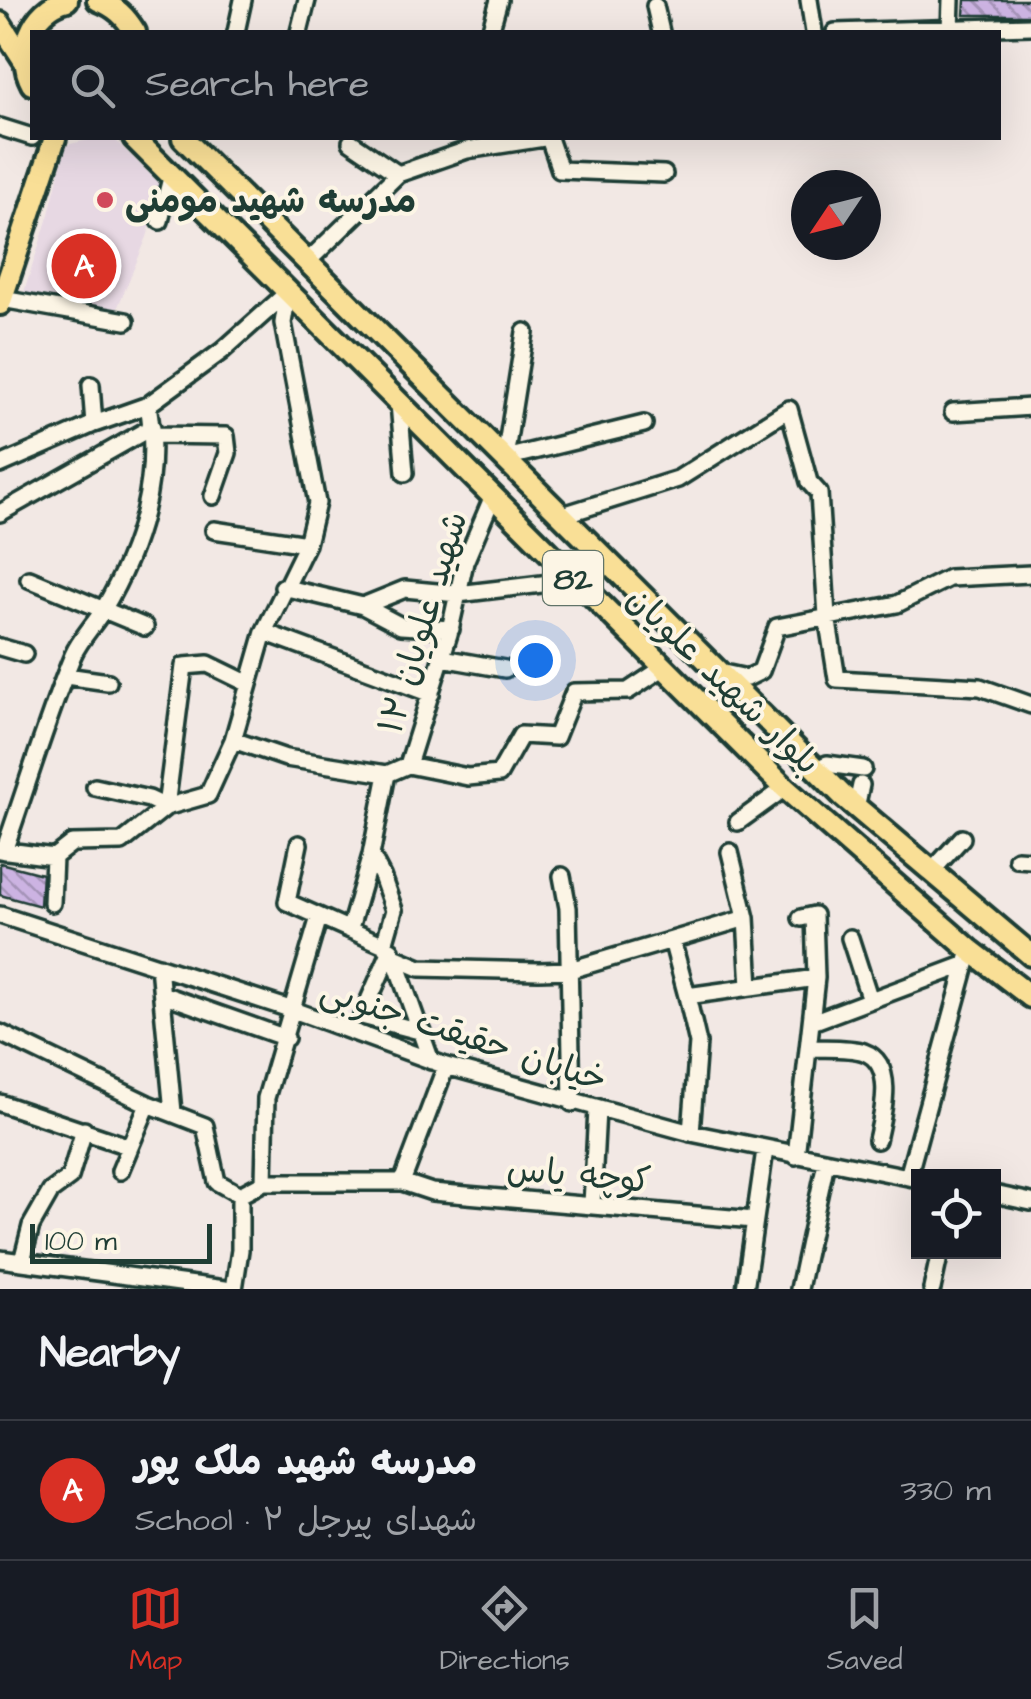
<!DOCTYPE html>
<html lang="en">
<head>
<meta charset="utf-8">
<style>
	:root { --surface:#171b24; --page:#20242c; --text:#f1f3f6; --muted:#9ea1a6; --line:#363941; --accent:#d93025 }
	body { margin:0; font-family:"Architects Daughter","Playpen Sans Arabic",sans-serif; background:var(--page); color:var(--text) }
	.controls { position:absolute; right:30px; bottom:30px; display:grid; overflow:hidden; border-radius:0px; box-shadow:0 10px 40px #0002 }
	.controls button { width:90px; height:90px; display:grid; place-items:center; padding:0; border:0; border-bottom:2px solid var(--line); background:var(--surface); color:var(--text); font:50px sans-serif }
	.compass { position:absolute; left:791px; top:170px; width:90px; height:90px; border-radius:50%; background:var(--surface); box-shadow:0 10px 40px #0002; rotate:235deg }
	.scale { position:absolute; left:30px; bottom:25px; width:182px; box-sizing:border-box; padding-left:10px; border:5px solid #1f3d34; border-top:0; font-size:28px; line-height:35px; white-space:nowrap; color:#1f3d34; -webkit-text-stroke:8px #fcf5e5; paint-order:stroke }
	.you { position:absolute; left:535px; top:660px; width:35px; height:35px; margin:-25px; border:8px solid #fff; border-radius:50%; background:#1a73e8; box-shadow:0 0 0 15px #1a73e833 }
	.badge { display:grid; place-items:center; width:65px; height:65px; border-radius:50%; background:var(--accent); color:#fff; font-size:32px; font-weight:700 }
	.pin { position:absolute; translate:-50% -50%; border:5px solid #fff; box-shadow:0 2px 10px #0006 }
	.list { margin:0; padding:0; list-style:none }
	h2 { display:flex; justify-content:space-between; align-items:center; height:130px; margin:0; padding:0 40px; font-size:42px }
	h2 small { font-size:32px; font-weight:400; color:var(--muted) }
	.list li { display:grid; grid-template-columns:65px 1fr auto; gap:30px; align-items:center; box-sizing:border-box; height:140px; padding:0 40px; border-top:2px solid var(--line) }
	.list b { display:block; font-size:38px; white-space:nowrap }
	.list p { margin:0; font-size:32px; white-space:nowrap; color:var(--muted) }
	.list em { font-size:32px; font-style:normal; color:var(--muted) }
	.icon { flex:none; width:55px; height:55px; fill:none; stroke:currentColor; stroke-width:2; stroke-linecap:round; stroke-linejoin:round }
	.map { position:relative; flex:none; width:1031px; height:1289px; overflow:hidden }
	.search { position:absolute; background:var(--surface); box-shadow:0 10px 40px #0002; left:30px; right:30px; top:30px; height:110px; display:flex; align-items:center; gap:25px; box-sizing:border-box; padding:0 35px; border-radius:0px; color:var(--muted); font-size:38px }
	.sheet { height:270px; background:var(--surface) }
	nav { display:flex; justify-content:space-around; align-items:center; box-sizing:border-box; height:140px; border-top:2px solid var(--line); background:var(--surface); font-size:28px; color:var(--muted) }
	nav a { display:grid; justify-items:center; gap:5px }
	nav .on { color:var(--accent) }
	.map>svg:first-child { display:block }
	.built { fill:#e7d8e3 }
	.building { fill:url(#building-back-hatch); stroke:#1f3d34; stroke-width:2.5 }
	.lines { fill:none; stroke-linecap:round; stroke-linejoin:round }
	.minor-casing { stroke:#1f3d34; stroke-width:22 }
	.major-casing { stroke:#1f3d34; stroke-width:28 }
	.minor { stroke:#fcf5e5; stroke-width:15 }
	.major { stroke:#f9df96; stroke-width:20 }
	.poi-dot { fill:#d1495b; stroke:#fcf5e5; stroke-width:4 }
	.labels { text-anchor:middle; stroke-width:8; stroke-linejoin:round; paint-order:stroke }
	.shield { fill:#fcf5e5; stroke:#617469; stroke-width:2.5 }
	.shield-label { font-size:32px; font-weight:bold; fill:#1f3d34 }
	.poi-label { font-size:35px; font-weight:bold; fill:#1f3d34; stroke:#fcf5e5; text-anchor:start }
	.street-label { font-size:35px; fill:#1f3d34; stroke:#fcf5e5 }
</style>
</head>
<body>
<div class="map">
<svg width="1031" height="1289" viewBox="0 0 1031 1289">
	<defs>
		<pattern id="building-back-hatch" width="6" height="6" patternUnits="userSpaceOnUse" patternTransform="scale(2.5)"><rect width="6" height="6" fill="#ccb3e2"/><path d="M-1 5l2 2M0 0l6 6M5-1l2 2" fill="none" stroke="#a593b8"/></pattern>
	</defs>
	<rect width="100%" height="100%" fill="#f2e8e4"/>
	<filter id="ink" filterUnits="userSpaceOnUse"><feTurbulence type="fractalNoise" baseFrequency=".01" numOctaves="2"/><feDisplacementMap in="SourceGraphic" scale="20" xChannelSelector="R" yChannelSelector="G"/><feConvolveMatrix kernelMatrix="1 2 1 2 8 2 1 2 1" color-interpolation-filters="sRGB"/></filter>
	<g filter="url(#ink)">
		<path class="built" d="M97 138H113L162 186 147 237 117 309 23 295 49 214 66 145Z"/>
		<path class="building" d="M965 0H1031V15H964Z
			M0 863 42 874 40 906 0 895Z"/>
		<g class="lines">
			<g class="minor-casing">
				<path id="minor" d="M809 0 814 32
					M655 6 661 32
					M950 30 951 0
					M236 32 243 0
					M299 32 307 0
					M490 32 499 0
					M835 32 1031 26
					M0 127 32 137
					M549 138 560 170 664 174
					M351 142 398 174
					M160 221 172 174
					M306 263 398 174 467 150 544 138
					M2 299 126 321
					M525 332 505 458 644 424
					M91 385 94 424
					M399 403 405 473
					M953 412 1031 407
					M152 435 226 436 228 453 213 496
					M0 465 94 424 148 405
					M0 513 152 427
					M563 515 678 479 789 409 809 482 819 493 827 616 837 679 980 687 1031 705
					M214 530 307 544
					M29 579 145 627
					M283 587 363 606 405 589 458 594 575 580
					M363 606 401 626 451 629
					M264 632 431 694
					M0 647 24 654
					M442 658 505 669
					M719 672 747 678 761 671 777 627 897 604 949 578 1031 574
					M66 676 108 682
					M233 740 264 632 307 544 317 503 283 323 288 293
					M408 765 468 777 499 774 521 735 556 737 574 692 628 691 663 668
					M816 769 827 764 863 769
					M95 787 149 799 166 807 184 666 208 664 247 683
					M856 808 861 785
					M738 822 785 788
					M299 844 287 902 384 945 394 957 420 968 539 971 570 970 672 940 687 996 816 978 796 1156
					M0 850 54 857 72 843 122 842 166 807 208 795 233 740 286 758 387 774
					M4 851C27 786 47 718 73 655 80 639 94 625 103 610 140 548 161 477 148 405L222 351 288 292
					M371 855 382 876 394 910 384 945
					M1017 859 1031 860
					M932 871 962 838
					M562 876 568 908 572 1103
					M52 903 54 857
					M0 915 293 1010 446 1066 691 1133 918 1179
					M746 918 750 987
					M801 918 814 915 816 978
					M350 928 371 855 387 774 408 765 449 634 465 562 493 496
					M850 938 870 1000
					M672 940 746 918 730 852
					M391 950 362 1016 423 1032
					M394 957 431 1061
					M159 966 173 1112
					M162 994 286 1038
					M687 996 698 1043 691 1133
					M812 1022 964 965
					M0 1033 148 1104 205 1126 217 1182 240 1195 264 1182H402L446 1066
					M809 1048C825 1049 849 1047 864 1052 897 1064 882 1117 877 1140
					M0 1103 130 1147 148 1104
					M120 1171 130 1147
					M908 1177 970 950
					M264 1182 266 1098 319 917
					M402 1182 432 1192 754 1220
					M994 1194 1031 1202
					M592 1204 597 1110
					M0 1259 225 1289
					M22 1261 31 1226 51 1191 70 1177 84 1130
					M234 1289 240 1250V1195
					M745 1289 765 1150
					M799 1289 826 1162
					M932 1289 940 1252"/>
			</g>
			<g class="major-casing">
				<path id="major" d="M98 0C116 7 125 16 135 32
					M0 23 24 60
					M32 84C15 53 32 9 67 0
					M134 138 785 788 970 950 1031 997
					M183 138 843 796 1031 955
					M0 304 55 138"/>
			</g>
			<use href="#minor" class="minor"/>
			<use href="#major" class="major"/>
		</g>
	</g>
	<circle class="poi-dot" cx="105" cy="200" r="10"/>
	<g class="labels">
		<rect class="shield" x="543" y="551" width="60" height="54" rx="8"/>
		<g class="shield-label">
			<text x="573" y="589">82</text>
		</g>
		<g class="poi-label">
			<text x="125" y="212">مدرسه شهید مومنی</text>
		</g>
		<g class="street-label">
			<text transform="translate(422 622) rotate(-73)" y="12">شهید علویان ۱۲</text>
			<text transform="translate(724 680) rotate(44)" y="12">بلوار شهید علویان</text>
			<text transform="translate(464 1034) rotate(18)" y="12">خیابان حقیقت جنوبی</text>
			<text transform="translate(579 1174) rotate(5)" y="12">کوچه یاس</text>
		</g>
	</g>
</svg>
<div class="controls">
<button><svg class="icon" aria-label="locate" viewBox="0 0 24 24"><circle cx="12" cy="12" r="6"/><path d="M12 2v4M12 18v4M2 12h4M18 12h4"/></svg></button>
</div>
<svg class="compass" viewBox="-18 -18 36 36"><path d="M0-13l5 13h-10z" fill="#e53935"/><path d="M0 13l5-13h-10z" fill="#9ea1a6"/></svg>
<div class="scale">100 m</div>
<div class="you"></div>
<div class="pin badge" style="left:84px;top:266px">A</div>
<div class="search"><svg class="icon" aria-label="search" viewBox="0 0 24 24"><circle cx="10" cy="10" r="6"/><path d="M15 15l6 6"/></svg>Search here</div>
</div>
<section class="sheet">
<h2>Nearby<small></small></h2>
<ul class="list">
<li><span class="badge">A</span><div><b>مدرسه شهید ملک پور</b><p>School · شهدای پیرجل ۲</p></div><em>330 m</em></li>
</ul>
</section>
<nav>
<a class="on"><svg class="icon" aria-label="map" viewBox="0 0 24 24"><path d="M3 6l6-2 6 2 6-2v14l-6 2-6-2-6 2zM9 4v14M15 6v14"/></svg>Map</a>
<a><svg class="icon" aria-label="directions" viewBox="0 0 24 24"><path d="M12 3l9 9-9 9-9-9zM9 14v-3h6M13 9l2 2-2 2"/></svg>Directions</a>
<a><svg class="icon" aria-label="saved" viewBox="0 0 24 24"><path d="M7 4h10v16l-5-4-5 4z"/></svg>Saved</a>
</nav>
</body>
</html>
